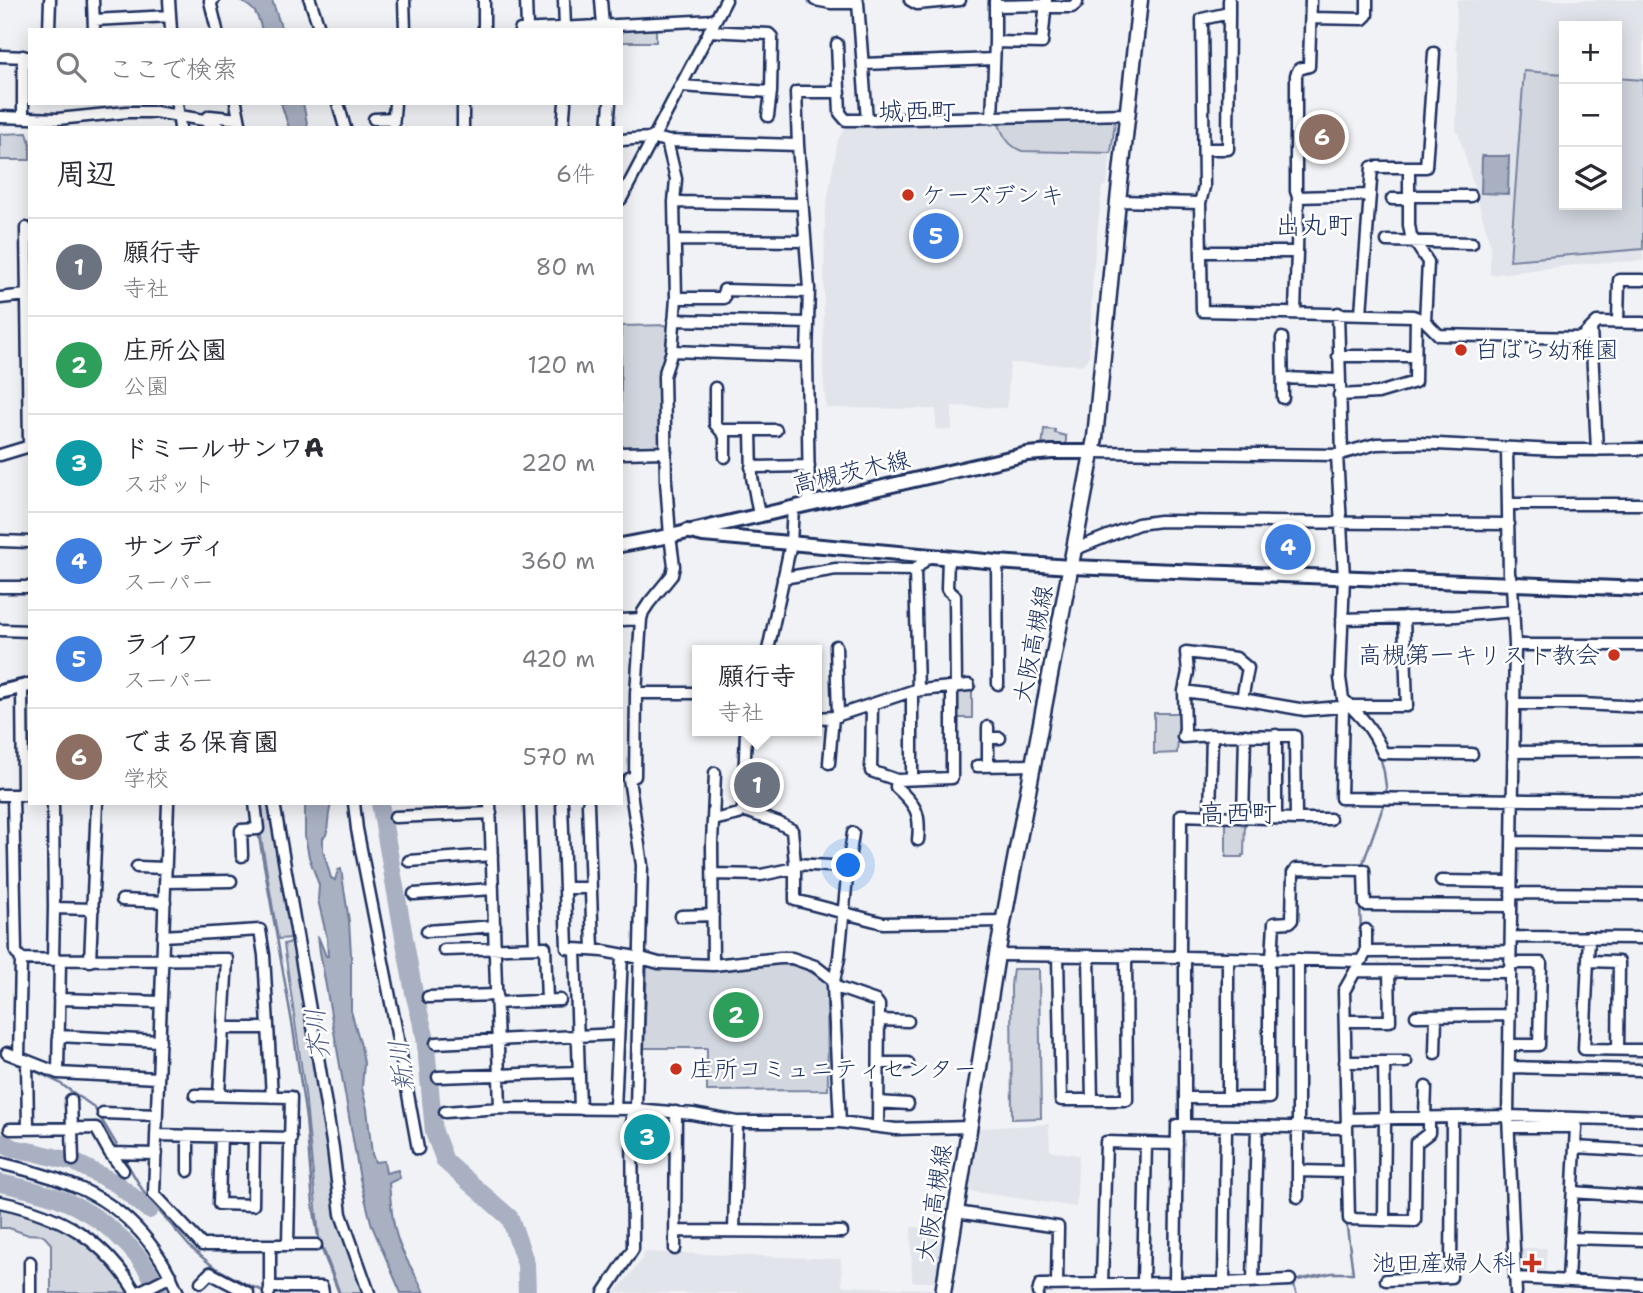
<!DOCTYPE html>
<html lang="ja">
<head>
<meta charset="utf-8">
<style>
	:root { --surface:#fff; --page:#f7f7f7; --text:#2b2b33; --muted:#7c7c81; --line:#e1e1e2; --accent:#2563eb }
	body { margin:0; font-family:"Shantell Sans","Klee One",sans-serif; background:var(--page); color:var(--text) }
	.controls { position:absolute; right:21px; top:21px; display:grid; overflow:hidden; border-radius:0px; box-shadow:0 4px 18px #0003 }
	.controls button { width:63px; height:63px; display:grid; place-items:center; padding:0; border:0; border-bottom:2px solid var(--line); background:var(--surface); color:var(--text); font:35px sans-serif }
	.you { position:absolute; left:849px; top:866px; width:24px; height:24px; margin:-18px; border:5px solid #fff; border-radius:50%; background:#1a73e8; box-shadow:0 0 0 10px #1a73e833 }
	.badge { display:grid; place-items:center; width:46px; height:46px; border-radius:50%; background:var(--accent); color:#fff; font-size:23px; font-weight:700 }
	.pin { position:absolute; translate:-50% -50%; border:4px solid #fff; box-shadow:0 2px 7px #0006 }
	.popup { position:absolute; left:692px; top:645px; width:130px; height:91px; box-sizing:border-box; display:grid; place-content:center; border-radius:0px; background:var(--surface); filter:drop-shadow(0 2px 5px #0005); font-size:23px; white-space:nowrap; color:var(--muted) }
	.popup b { font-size:26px; color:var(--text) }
	.popup::after { content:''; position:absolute; left:50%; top:100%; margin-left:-14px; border:14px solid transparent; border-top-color:var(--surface) }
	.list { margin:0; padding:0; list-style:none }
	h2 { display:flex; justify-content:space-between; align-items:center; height:91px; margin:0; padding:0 28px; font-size:30px }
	h2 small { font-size:23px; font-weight:400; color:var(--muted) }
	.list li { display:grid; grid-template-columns:46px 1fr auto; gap:21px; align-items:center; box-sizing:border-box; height:98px; padding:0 28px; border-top:2px solid var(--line) }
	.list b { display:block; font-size:26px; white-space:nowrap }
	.list p { margin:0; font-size:23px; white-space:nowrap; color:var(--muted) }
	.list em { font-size:23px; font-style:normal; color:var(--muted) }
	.icon { flex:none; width:38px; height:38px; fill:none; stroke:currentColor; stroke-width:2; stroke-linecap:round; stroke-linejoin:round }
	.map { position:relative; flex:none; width:1643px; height:1293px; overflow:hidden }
	.search { position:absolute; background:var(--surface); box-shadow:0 4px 18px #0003; left:28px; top:28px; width:595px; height:77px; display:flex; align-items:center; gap:18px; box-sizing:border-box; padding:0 24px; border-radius:0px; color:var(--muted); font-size:26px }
	.panel { position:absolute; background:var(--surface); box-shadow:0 4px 18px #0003; left:28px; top:126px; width:595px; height:679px; border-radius:0px }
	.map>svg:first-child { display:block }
	.built { fill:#e1e4ea; fill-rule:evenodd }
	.green { fill:#d2d6df; stroke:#76829e; stroke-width:2 }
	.water { fill:#a8b0c2; stroke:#707c9a; stroke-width:2 }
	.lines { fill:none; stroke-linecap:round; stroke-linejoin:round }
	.stream { stroke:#707c9a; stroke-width:2.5 }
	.river { stroke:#a8b0c2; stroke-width:18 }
	.minor-casing { stroke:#1b2f5e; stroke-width:15 }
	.tertiary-casing { stroke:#1b2f5e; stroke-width:18 }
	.secondary-casing { stroke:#1b2f5e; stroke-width:18 }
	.primary-casing { stroke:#1b2f5e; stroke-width:19 }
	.minor { stroke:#fff; stroke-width:10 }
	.tertiary { stroke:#fff; stroke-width:12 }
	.secondary { stroke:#fff; stroke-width:12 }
	.primary { stroke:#fff; stroke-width:14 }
	.poi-dot { fill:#c8321e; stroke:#fff; stroke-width:2.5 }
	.labels { text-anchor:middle; stroke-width:5; stroke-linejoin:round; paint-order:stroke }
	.poi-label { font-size:24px; fill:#1b2f5e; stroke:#fff; text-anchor:start }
	.street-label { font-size:24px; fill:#1b2f5e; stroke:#fff }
	.neighbourhood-label { font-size:26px; fill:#1b2f5e; stroke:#fff }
	.water-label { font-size:26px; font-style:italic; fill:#4c5c81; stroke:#fff }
</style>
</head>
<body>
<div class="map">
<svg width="1643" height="1293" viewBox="0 0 1643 1293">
	<rect width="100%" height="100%" fill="#f1f2f5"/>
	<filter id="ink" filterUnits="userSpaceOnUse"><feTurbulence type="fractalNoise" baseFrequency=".0143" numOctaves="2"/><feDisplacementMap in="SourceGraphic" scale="14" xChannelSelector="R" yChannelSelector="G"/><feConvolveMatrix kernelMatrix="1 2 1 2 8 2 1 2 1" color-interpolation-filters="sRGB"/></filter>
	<g filter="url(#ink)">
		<path class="built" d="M1457 0H1643V261L1591 263 1490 275V243L1458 132 1456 131 1458 50 1456 49ZM1564 26H1617V205H1564Z
			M1100 117 1115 122 1107 184 1102 188 1093 272 1089 357 1083 365 1010 363 1007 408 952 406V430L936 429V409L826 408 823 372 825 214 838 139 847 126 998 122Z
			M1049 1124 1050 1151 1079 1155 1076 1207 969 1191 980 1128Z
			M911 1227 945 1229 936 1282H912Z
			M1517 1248H1547L1545 1275 1519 1273Z
			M644 1252 841 1259 842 1286 933 1289 932 1293H615L637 1266 643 1258Z"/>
		<path class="green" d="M656 29V42H621V30Z
			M1524 71 1564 74V205H1617V78L1643 80V249L1510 260Z
			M1100 117 1115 122 1111 153 1022 151C1008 146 1003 135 998 122Z
			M27 133 30 143V160H0V134Z
			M669 325 661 377 663 444 657 448 621 450V326Z
			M1044 429 1055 430V433L1066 436V446L1042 447Z
			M959 691H972V718H956V695Z
			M1154 713H1180L1177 753 1154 754Z
			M260 803H271L290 910 288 916 291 938 278 939 260 831 264 829Z
			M1226 822H1245L1244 855H1242V857H1226Z
			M292 942 296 949 329 1147 338 1217 364 1293H340L319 1237 305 1092 284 944Z
			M773 963C797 964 808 969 827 982L828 1090 707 1091V1048H644L647 965 707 970Z
			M1013 969H1039L1041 1118 1012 1119 1011 986Z
			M0 1207C38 1216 81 1230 108 1260 117 1270 124 1281 131 1292L130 1293H51V1244L43 1235 26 1234 9 1228H0Z"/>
		<path class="water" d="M239 0H272L282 30H262C257 12 255 9 239 0Z
			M281 103H303L308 128H289Z
			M1482 156H1509L1508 194 1481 193Z
			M305 803H332C327 813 329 825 326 835L323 838V850L331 878 335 880 338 870 341 869 349 921 351 954V1011L361 1046 364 1063 362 1088 367 1109 372 1154 375 1162 384 1161 386 1173 398 1170 400 1178 389 1183C391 1204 392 1224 399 1243 405 1260 417 1275 424 1293H401L372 1226 360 1179 320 952 318 936 326 956H328L327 938 318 900 319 885 309 857 305 836Z"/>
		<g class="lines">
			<path class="stream" d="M1380 756 1384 772 1387 794
				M258 831 293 1028 306 1119 313 1204 319 1242 339 1293
				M1362 866 1384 804
				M1360 905 1361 933
				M16 1064 25 1067
				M31 1069 58 1082 94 1107 119 1149
				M1342 1107V1118
				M122 1155 146 1196 191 1248 214 1267 246 1284 266 1292
				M1296 1293 1293 1281 1332 1273H1353L1346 1220"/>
			<path class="river" d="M380 803 414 993 425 1036 434 1132 445 1161 510 1218 526 1264 527 1293
				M0 1142 13 1148 38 1153 69 1161
				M78 1164 117 1184 149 1210 154 1204
				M0 1183C19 1187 39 1191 58 1198 100 1214 143 1251 159 1293"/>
			<g class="minor-casing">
				<path id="minor" d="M93 0 94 30
					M169 0 171 30
					M213 0 210 1 217 30
					M310 0 320 30
					M404 0 405 30
					M484 0V30
					M526 0 527 29
					M564 0 565 28
					M601 0 603 26
					M815 0 831 3H858L867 120 1128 114
					M910 0 917 4 960 0
					M1229 0V13L1202 19 1204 187 1200 203 1202 311 1413 316 1425 321 1439 335 1581 338 1597 322 1643 323
					M995 1V42
					M995 6 1045 5
					M1045 7H1072L1077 3V0
					M1311 18 1363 19 1367 15V0
					M94 20 170 16
					M49 30 50 0
					M520 30 715 20
					M709 31 769 34 772 37 771 92 768 116
					M837 44 840 113 846 120H867
					M0 56 27 57
					M863 64 994 59
					M681 86 771 92
					M177 103 180 128
					M236 103 241 128
					M338 103 345 128
					M463 103V128
					M0 117 58 119 127 112H155L204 120 220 128
					M23 117V56
					M992 118 995 42 1042 43 1046 0
					M374 119 394 118
					M204 120 210 116 239 119
					M393 128 395 103
					M563 128 565 103
					M608 128 610 103
					M621 140C636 139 653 136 667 141L798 145 809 289 807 356 809 503
					M798 145 796 92H840
					M1204 149H1228L1229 13
					M1409 167V225L1411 236 1428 262 1425 321
					M1409 196H1471
					M1298 197 1370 195
					M621 199 726 0
					M1392 199H1409
					M1118 201 1200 203
					M674 202 802 204
					M26 228 29 446
					M675 240 804 241
					M1387 241 1472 243
					M1202 252H1297L1295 312
					M1297 252 1298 197 1296 191V75L1299 69 1309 66 1311 0
					M0 298 26 295
					M676 298H724V290L809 292
					M1338 313 1342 454
					M1361 313 1372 167H1426L1434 53
					M674 320 808 323
					M1618 322 1619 280H1643
					M1591 328 1597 450
					M1282 338 1283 398
					M672 351 807 356
					M1338 356H1415
					M1283 378 1339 380
					M715 388V424L725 436V457
					M1339 395 1378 393 1415 382 1416 317
					M720 430H776
					M751 430 752 477 759 515
					M1507 448 1509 574 1512 584 1515 645 1508 1116 1516 1293
					M1092 452 1337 455 1376 444 1418 443 1555 450 1643 449
					M621 453 666 452
					M0 455 30 446
					M1337 455 1344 577 1340 678 1343 699C1361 716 1373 729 1383 753L1472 754
					M751 467 809 466
					M1509 504H1643
					M0 541 30 542
					M1073 550 1138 524 1160 521 1509 524
					M948 558 947 589 955 596 956 687
					M997 562 998 684
					M915 570 918 691
					M783 578 836 569 915 570 929 556
					M0 587H30
					M1342 619 1456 616 1514 611
					M621 620 641 619
					M0 630 30 631
					M1515 645H1643
					M836 646 838 716
					M768 650 791 543 793 507
					M22 687 23 795
					M912 691V779
					M1184 691 1242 699 1305 710 1351 706H1407L1404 617
					M636 693H698
					M1242 699 1248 668 1236 658 1186 652 1188 672 1184 691 1185 730 1183 737 1212 735 1295 736 1296 819H1330
					M1514 704H1581L1643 707
					M872 705 871 771 897 780 896 787C916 805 921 813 918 840
					M1343 707 1341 798 1643 801
					M816 718 833 717 912 691 969 685
					M988 727V766
					M746 731 743 810 779 823 792 830 795 864V900L883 923 1003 921
					M1276 735V818
					M988 738H1000
					M1513 752 1643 751
					M829 763 833 717
					M977 766 1033 765
					M897 780 952 778V687
					M0 795H30
					M13 795 16 952 21 959 19 1058
					M168 803 154 1194 202 1245H316
					M274 803 313 1027 333 1148 341 1214 369 1293
					M354 803 357 829 395 1023 418 1149
					M490 803 500 1108
					M530 803 535 947
					M562 803 567 948 575 949 580 1109
					M588 803 593 950
					M1210 816 1212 735
					M395 817 491 813
					M1243 818 1245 735
					M713 820 739 814 743 810
					M1512 842 1643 844
					M242 856 241 830 258 829 255 803
					M409 861 492 855
					M795 864 848 867 839 958 833 986 840 1122
					M137 867 166 868
					M848 867 853 833
					M713 874 761 875 795 868
					M1441 881 1511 882
					M165 882 231 881
					M565 888H591
					M1511 893 1643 894
					M414 894 493 889
					M122 900 165 902
					M54 908 93 909
					M681 916 713 915
					M1366 930V952L1344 991 1349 1219 1415 1221 1416 1143 1429 1133V1117
					M427 931 495 926
					M163 936 260 930 264 955 272 1097
					M1511 937 1643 938
					M1589 937 1584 1049 1643 1050
					M575 949 603 951 641 958 659 963 713 965 780 958H792L815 966 834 981
					M444 950 545 947 547 1000
					M1366 952 1510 951
					M997 955 1185 957 1360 961
					M1058 956 1061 1100H1127L1126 957
					M1089 956 1092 1100
					M1180 957 1181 815 1296 819
					M1185 957V1124
					M1228 958V1098
					M21 959C90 961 158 959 227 959L219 1095
					M1272 959 1274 923 1290 922 1292 920 1293 873 1296 869 1364 870 1365 905 1511 906
					M1298 959V1171L1347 1172
					M53 960 54 908 53 803
					M90 961 97 803
					M1588 961 1619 962 1618 1050
					M713 965 712 844 715 773
					M1355 971 1510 972
					M833 986 876 1001 879 1005 878 1126
					M428 997 497 995
					M59 999 161 1002
					M497 1003 560 1000
					M1416 1016 1510 1015
					M880 1020 908 1021
					M1345 1021H1390L1389 971
					M223 1028H268
					M58 1036 160 1041
					M436 1043 618 1034
					M1509 1045H1539L1541 963H1510
					M7 1053 58 1073 158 1078
					M1435 1053 1436 1016
					M27 1061 28 1129
					M1345 1062H1384L1385 1118 1384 1220
					M1384 1062H1406
					M879 1063H908
					M1509 1067 1643 1070
					M58 1073 60 960
					M438 1077 579 1072
					M195 1095 291 1097 288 1245
					M1185 1098H1269V959
					M71 1100 73 1160
					M878 1102 908 1104
					M615 1109 622 955
					M636 1109 642 865 629 779 635 776 636 693 641 619 643 612 649 603 672 575 674 566 670 536 666 481 664 376 672 351 676 298 674 202 676 179 667 141
					M445 1112 500 1108 636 1109 693 1114 737 1122H840L896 1129 970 1127
					M103 1113 157 1115
					M1425 1117 1426 1087
					M1347 1119 1508 1116 1643 1120
					M1509 1127H1576L1568 1281
					M10 1129 96 1128 110 1153 123 1170
					M156 1135 291 1138
					M221 1136 219 1204 253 1205 254 1137
					M1575 1147 1643 1151
					M110 1153 156 1154
					M0 1163C22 1169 45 1174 67 1183 121 1203 156 1240 178 1293
					M188 1171V1136
					M1573 1192 1643 1197
					M1298 1197V1171
					M0 1202C61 1215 104 1239 136 1293
					M956 1212 1058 1227 1057 1284
					M676 1231 842 1232
					M734 1231 737 1122
					M1570 1238 1643 1240
					M675 1249 676 1112
					M30 1262V1293
					M1515 1278 1643 1285
					M1386 1280 1451 1277 1452 1117
					M1253 1281 1257 1127
					M201 1282 210 1273 248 1293
					M1143 1282 1146 1143
					M1175 1283H1224L1290 1280
					M1224 1283 1226 1126
					M1102 1284 1106 1142 1177 1144
					M270 1287H322L323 1293
					M137 1293 171 1276
					M269 1293 270 1289V1245
					M604 1293 633 1249 632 1109
					M1038 1293 1040 1285 1175 1283 1177 1125 1347 1128"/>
			</g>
			<g class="tertiary-casing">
				<path id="tertiary" d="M687 531 703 535 997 562 1071 567 1643 589"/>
			</g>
			<g class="secondary-casing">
				<path id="secondary" d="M621 545 670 536 1027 454 1052 452H1092
					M0 692 30 685"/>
			</g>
			<g class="primary-casing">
				<path id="primary" d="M943 1293 997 955 1095 438 1118 201 1140 0"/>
			</g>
			<use href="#minor" class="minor"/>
			<use href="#tertiary" class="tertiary"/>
			<use href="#secondary" class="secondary"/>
			<use href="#primary" class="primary"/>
		</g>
	</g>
	<g class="poi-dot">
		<circle cx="908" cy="195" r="7"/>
		<circle cx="1461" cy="350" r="7"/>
		<circle cx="1614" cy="655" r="7"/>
		<circle cx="676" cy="1069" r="7"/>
		<path d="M1528.5 1252.5h7v7h7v7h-7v7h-7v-7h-7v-7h7z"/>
	</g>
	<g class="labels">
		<g class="poi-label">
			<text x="922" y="203">ケーズデンキ</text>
			<text x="1475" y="358">白ばら幼稚園</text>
			<text x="1600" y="663" text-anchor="end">高槻第一キリスト教会</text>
			<text x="690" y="1077">庄所コミュニティセンター</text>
			<text x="1516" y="1271" text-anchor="end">池田産婦人科</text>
		</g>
		<g class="street-label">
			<text transform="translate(851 472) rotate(-13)" y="8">高槻茨木線</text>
			<text transform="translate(1033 644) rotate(-79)" y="8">大阪高槻線</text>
			<text transform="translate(934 1203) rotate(-81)" y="8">大阪高槻線</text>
		</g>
		<g class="neighbourhood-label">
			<text x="917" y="120">城西町</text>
			<text x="1314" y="234">出丸町</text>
			<text x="1238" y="822">高西町</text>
		</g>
		<g class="water-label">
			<text transform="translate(317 1034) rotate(-96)" y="9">芥川</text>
			<text transform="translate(401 1066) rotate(-97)" y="9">新川</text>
		</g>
	</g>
</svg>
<div class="controls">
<button>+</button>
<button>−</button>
<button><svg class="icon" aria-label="layers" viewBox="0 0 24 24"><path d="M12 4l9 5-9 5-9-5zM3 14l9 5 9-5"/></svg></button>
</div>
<div class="you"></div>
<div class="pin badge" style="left:757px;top:785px;background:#6b7280">1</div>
<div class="popup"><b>願行寺</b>寺社</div>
<div class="pin badge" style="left:736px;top:1015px;background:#2e9e5b">2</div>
<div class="pin badge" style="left:647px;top:1137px;background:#0f9aa8">3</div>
<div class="pin badge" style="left:1288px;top:547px;background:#3f7fe0">4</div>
<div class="pin badge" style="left:936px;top:236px;background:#3f7fe0">5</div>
<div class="pin badge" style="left:1322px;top:137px;background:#8d6e63">6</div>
<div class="search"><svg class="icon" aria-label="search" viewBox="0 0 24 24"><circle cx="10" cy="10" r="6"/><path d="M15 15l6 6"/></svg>ここで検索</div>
<section class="panel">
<h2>周辺<small>6件</small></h2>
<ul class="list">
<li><span class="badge" style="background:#6b7280">1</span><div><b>願行寺</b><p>寺社</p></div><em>80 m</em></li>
<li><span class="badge" style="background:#2e9e5b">2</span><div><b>庄所公園</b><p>公園</p></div><em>120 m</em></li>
<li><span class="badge" style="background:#0f9aa8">3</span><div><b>ドミールサンワA</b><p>スポット</p></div><em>220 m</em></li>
<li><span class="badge" style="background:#3f7fe0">4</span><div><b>サンディ</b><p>スーパー</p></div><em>360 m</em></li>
<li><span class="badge" style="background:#3f7fe0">5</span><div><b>ライフ</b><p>スーパー</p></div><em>420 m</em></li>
<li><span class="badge" style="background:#8d6e63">6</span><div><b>でまる保育園</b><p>学校</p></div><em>570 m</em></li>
</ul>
</section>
</div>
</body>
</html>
